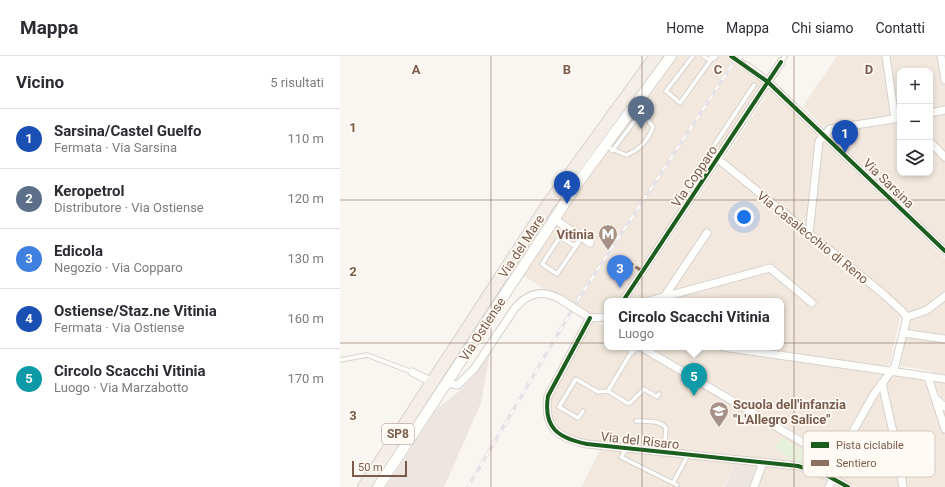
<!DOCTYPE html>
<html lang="it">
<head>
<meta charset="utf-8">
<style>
	:root { --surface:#fff; --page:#f2f2f3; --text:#2b2b33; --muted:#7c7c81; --line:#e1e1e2; --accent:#b45309 }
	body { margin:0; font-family:Roboto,sans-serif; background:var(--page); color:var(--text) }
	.controls { position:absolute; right:12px; top:12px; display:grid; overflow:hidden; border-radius:8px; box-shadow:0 2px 6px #0003 }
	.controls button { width:36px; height:36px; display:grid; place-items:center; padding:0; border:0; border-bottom:1px solid var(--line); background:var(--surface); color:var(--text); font:20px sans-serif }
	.scale { position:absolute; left:12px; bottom:10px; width:55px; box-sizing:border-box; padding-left:4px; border:2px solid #7a5c4d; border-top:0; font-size:11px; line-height:14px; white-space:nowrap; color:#7a5c4d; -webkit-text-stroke:3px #fffaf3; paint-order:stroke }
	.you { position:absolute; left:404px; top:161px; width:14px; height:14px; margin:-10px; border:3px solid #fff; border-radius:50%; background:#1a73e8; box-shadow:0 0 0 6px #1a73e833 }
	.badge { display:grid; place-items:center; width:26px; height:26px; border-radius:50%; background:var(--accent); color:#fff; font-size:13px; font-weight:700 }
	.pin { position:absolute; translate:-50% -33px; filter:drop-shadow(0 1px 2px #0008) }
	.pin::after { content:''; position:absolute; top:21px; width:14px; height:12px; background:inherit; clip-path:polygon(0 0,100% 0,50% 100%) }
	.popup { position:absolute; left:264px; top:242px; width:180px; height:52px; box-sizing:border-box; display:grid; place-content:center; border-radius:8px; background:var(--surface); filter:drop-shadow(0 1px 3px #0005); font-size:13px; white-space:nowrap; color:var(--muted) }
	.popup b { font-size:15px; color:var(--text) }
	.popup::after { content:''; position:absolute; left:50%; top:100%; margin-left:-8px; border:8px solid transparent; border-top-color:var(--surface) }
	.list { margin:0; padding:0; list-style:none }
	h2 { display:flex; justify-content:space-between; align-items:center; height:52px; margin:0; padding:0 16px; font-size:17px }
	h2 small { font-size:13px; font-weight:400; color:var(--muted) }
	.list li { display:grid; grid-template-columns:26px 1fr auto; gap:12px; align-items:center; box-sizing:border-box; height:60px; padding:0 16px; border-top:1px solid var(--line) }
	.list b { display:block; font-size:15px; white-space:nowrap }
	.list p { margin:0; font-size:13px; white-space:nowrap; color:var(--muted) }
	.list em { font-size:13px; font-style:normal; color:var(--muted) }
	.icon { flex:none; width:22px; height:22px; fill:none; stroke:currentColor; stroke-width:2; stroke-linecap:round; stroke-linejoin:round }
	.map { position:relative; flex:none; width:605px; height:431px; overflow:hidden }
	header { display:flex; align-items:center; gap:24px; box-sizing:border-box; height:56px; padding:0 20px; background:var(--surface); border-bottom:1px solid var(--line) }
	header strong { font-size:19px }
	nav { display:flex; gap:22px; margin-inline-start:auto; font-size:14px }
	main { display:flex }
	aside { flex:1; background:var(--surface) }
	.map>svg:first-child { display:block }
	.residential { fill:#f2e8de; fill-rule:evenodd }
	.industrial { fill:#ede5e0 }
	.green { fill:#e7f0db }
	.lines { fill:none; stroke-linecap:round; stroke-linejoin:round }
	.minor-tunnel { stroke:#d9cfc7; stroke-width:7; stroke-dasharray:7 3.5; stroke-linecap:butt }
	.service-casing { stroke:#d7d1cb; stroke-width:5.5 }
	.minor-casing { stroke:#d7d1cb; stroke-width:9 }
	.secondary-casing { stroke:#d9d2cb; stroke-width:12 }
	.primary-casing { stroke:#dad1cc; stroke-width:14 }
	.service { stroke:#fefefd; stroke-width:3.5 }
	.minor { stroke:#fefefd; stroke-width:7 }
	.secondary { stroke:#fefefd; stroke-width:10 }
	.primary { stroke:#f3eee8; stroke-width:12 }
	.rail-casing { stroke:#e6e3e7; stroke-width:3.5 }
	.rail { stroke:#fffaf3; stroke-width:2; stroke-dasharray:6; stroke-linecap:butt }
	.minor-bridge-casing { stroke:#d7d1cb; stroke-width:9; stroke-linecap:butt }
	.minor-bridge { stroke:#fefefd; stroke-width:7 }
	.quiet { stroke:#8d6e63; stroke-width:3; stroke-dasharray:6 3; stroke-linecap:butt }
	.cycleway-casing { stroke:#fffaf3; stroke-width:6 }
	.cycleway { stroke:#1b5e20; stroke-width:4 }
	.grid { fill:none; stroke:#7a5c4d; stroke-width:1; stroke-opacity:0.55 }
	.labels { text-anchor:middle; stroke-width:3.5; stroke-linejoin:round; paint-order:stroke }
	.shield { fill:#fffaf3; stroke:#a28b7f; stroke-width:1 }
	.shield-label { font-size:12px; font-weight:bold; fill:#7a5c4d }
	.street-label { font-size:13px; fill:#7a5c4d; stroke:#fffaf3 }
	.poi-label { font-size:13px; font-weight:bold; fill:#7a5c4d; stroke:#fffaf3; text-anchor:end }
	.key { fill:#fffaf3; stroke:#d7cbc1; stroke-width:1 }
	.key-label { font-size:11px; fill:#7a5c4d }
	.grid-label { font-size:13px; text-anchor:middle; font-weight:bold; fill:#7a5c4d; stroke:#fffaf3; stroke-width:3.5; stroke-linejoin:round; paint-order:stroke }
</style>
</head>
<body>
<header>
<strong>Mappa</strong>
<nav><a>Home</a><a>Mappa</a><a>Chi siamo</a><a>Contatti</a></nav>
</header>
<main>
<aside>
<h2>Vicino<small>5 risultati</small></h2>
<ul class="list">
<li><span class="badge" style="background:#1a4fb4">1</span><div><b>Sarsina/Castel Guelfo</b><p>Fermata · Via Sarsina</p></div><em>110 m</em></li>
<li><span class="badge" style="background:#5c6f8a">2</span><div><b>Keropetrol</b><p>Distributore · Via Ostiense</p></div><em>120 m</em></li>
<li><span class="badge" style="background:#3f7fe0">3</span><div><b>Edicola</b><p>Negozio · Via Copparo</p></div><em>130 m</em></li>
<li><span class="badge" style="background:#1a4fb4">4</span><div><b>Ostiense/Staz.ne Vitinia</b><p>Fermata · Via Ostiense</p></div><em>160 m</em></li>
<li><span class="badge" style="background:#0f9aa8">5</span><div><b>Circolo Scacchi Vitinia</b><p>Luogo · Via Marzabotto</p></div><em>170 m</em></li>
</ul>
</aside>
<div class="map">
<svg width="605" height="431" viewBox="0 0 605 431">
	<rect width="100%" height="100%" fill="#f9f5f0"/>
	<path class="residential" d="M331 0H391L428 26 282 245H267V253L250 262 267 271V291H300L496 406 488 420 458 410 396 407 383 431H241L260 394 223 381 209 365 208 340 250 262 179 217Z
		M497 0H605V188L494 82 463 50ZM560 15H590V117H560Z
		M430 34 605 203V344L601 342 594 326 591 315 560 310 569 255H567L560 262 550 306 493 398 311 291H441V245H289Z
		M552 318 583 324 592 344 605 356V431H516L499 422 497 413 536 341Z
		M424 409 458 414 489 425 486 431H417Z"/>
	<path class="industrial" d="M150 297 141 347 104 431H46L96 354 124 331Z
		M396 407 417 409 418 411 411 431H384Z"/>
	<path class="green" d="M442 381 460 392 453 404 434 393Z
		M461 392 482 404 484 406 483 410 478 412 454 405Z"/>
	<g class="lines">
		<path class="minor-tunnel" d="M391 0 407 10"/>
		<g class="service-casing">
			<path id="service" d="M353 0 326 35 340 47 373 1
				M363 0 368 3 372 2
				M441 6 445 0
				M265 90 286 99C300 94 308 85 313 71L308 64 294 53
				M272 95 300 58
				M377 102 369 97 414 29
				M220 181 233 189 239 186 217 218 202 208Z
				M331 239 332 245
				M0 304 27 299 72 316
				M268 335 287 347H290L304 333 317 341 319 338
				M243 355 238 362 219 351 236 323 258 336 268 335 292 295
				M296 365C306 365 320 364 326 372L324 397
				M286 393 281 401 337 429
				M333 427 348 399"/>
		</g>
		<g class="minor-casing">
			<path id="minor" d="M546 0 555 63
				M601 0 605 24
				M373 1 374 0
				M407 10 428 26 605 195
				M590 57 605 54
				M590 86 605 101
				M378 103 541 236 561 254 567 261
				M214 163 250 187
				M469 178 479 85 490 73 560 62
				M324 241 367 177
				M283 245 441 6
				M309 245 430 212 472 247
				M242 257 250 262 267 261
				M250 262 208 340C203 372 218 382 247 388L458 410 488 420 508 431
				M563 277 605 283
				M301 291 496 406
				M383 291 605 323
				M292 295 294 291
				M72 316 92 326
				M588 321 605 373
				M106 327 118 329 134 313 175 252C188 237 202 233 220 243
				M542 327 557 394 563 431
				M595 342 605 351
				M488 420 534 338 555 310 567 261 587 254 605 240
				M414 431 423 406
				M489 431 493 423"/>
		</g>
		<g class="secondary-casing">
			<path id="secondary" d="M38 431 240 124 331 0"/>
		</g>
		<g class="primary-casing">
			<path id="primary" d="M24 431 207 150 316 0"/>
		</g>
		<use href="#service" class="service"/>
		<use href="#minor" class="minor"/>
		<use href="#secondary" class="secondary"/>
		<use href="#primary" class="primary"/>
		<g class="rail-casing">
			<path id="rail" d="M128 431 239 242 398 0"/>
		</g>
		<use href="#rail" class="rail"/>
		<g class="minor-bridge-casing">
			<path id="minor-bridge" d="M220 243 242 257"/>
		</g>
		<use href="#minor-bridge" class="minor-bridge"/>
		<path class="quiet" d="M288 206 302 215"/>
		<g class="cycleway-casing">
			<path id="cycleway" d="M391 0 428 26 605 195
				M283 245 441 6
				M250 262 208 340C203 372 218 382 247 388L458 410 488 420 508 431"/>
		</g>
		<use href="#cycleway" class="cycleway"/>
	</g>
	<path class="grid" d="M151 0V431M302 0V431M454 0V431M0 144H605M0 287H605"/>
	<defs>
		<g id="metro-pin" transform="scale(1)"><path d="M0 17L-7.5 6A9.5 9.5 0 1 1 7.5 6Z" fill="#a69286" stroke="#fffaf3"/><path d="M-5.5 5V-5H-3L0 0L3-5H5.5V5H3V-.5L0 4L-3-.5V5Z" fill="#fff"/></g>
		<g id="school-pin" transform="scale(1)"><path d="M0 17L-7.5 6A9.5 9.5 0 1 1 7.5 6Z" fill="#a69286" stroke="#fffaf3"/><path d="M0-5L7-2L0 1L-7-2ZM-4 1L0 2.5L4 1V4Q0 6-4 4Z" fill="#fff"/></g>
	</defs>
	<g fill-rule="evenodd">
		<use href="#metro-pin" x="268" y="178"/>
		<use href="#school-pin" x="379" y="355"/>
	</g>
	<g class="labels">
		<rect class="shield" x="42" y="368" width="32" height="20" rx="3"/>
		<g class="shield-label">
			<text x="58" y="382">SP8</text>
		</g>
		<g class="street-label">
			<text transform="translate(354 120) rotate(-56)" y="5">Via Copparo</text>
			<text transform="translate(549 127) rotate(44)" y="5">Via Sarsina</text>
			<text transform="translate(473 181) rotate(39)" y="5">Via Casalecchio di Reno</text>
			<text transform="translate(181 190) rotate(-57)" y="5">Via del Mare</text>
			<text transform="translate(142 273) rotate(-57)" y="5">Via Ostiense</text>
			<text transform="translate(300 384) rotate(6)" y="5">Via del Risaro</text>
		</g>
		<g class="poi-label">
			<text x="254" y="183">Vitinia</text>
			<text x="393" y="353" text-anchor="start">Scuola dell'infanzia<tspan x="393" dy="15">"L'Allegro Salice"</tspan></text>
		</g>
	</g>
	<rect x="463" y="375" width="132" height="46" rx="6" class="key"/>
	<rect x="471" y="386" width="18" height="6" fill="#1b5e20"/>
	<rect x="471" y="404" width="18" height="6" fill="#8d6e63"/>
	<g class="key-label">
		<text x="496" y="393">Pista ciclabile</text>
		<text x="496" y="411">Sentiero</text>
	</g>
	<g class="grid-label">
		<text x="76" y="18">A</text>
		<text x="227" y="18">B</text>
		<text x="378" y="18">C</text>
		<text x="529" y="18">D</text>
		<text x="13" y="76">1</text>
		<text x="13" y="220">2</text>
		<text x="13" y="364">3</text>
	</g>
</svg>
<div class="controls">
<button>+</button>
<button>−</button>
<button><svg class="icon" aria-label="layers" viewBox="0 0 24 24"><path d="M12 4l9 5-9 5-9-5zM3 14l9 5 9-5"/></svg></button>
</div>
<div class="scale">50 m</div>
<div class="you"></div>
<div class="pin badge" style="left:505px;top:97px;background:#1a4fb4">1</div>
<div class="pin badge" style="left:301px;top:73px;background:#5c6f8a">2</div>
<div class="pin badge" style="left:280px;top:232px;background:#3f7fe0">3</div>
<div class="pin badge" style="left:227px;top:148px;background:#1a4fb4">4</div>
<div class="pin badge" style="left:354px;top:340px;background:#0f9aa8">5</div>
<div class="popup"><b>Circolo Scacchi Vitinia</b>Luogo</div>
</div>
</main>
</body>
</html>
